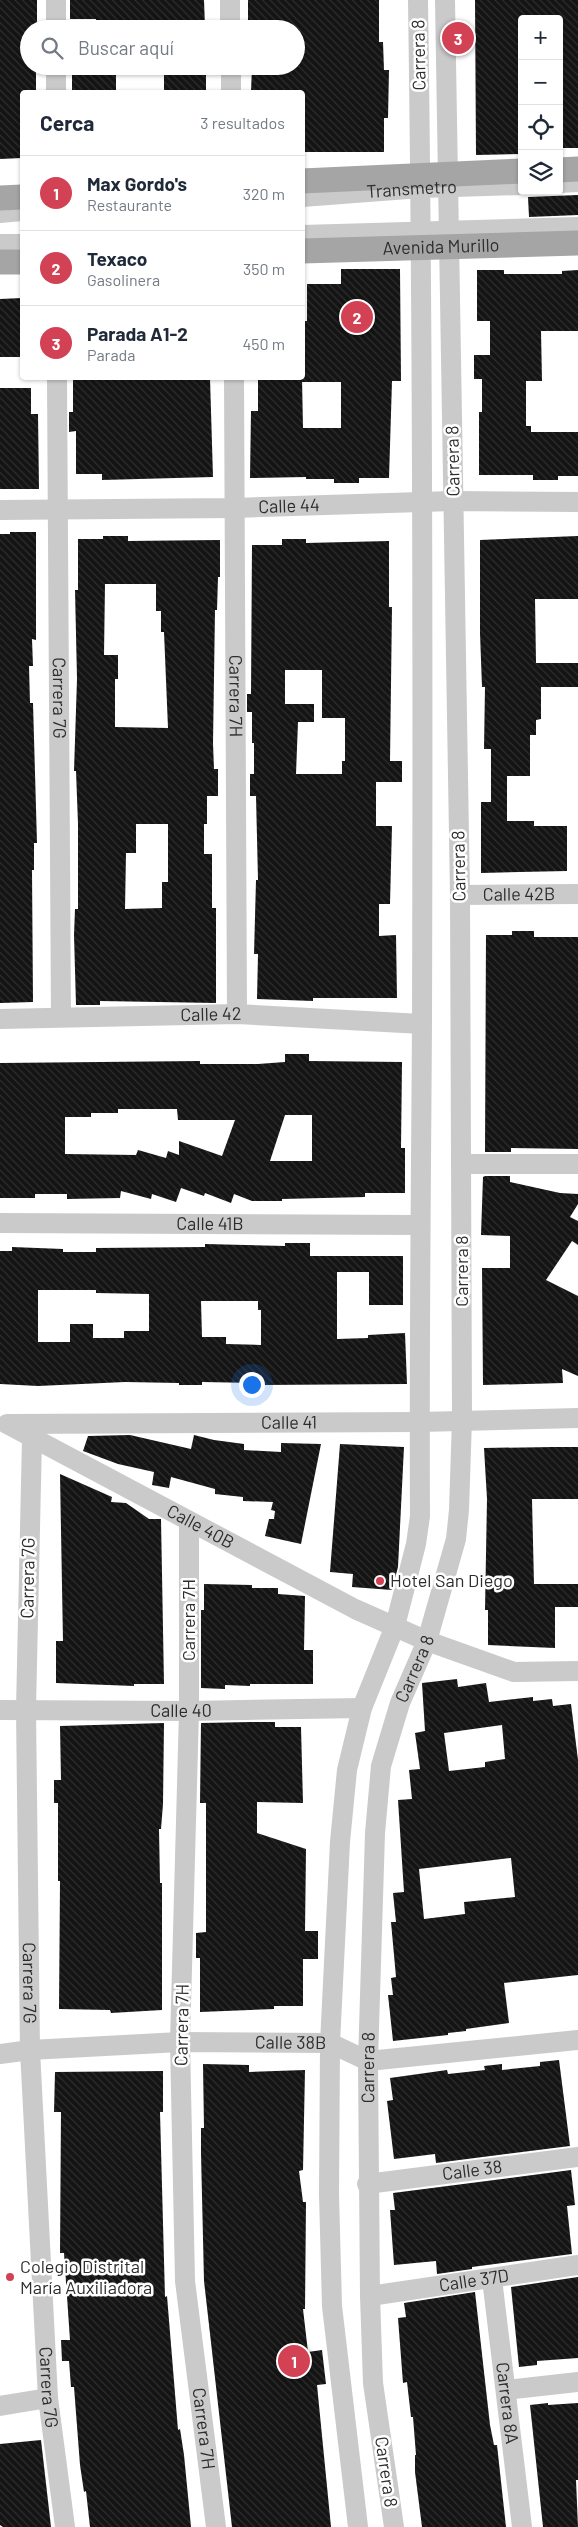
<!DOCTYPE html>
<html lang="es">
<head>
<meta charset="utf-8">
<style>
	:root { --surface:#fff; --page:#f2f2f3; --text:#1f2937; --muted:#747a83; --line:#e0e1e3; --accent:#d24154 }
	body { margin:0; font-family:Barlow,sans-serif; background:var(--page); color:var(--text) }
	.controls { position:absolute; right:15px; top:15px; display:grid; overflow:hidden; border-radius:5px; box-shadow:0 1px 4px #0004 }
	.controls button { width:45px; height:45px; display:grid; place-items:center; padding:0; border:0; border-bottom:1px solid var(--line); background:var(--surface); color:var(--text); font:25px sans-serif }
	.you { position:absolute; left:251px; top:1384px; width:18px; height:18px; margin:-12px; border:4px solid #fff; border-radius:50%; background:#1a73e8; box-shadow:0 0 0 8px #1a73e833 }
	.badge { display:grid; place-items:center; width:32px; height:32px; border-radius:50%; background:var(--accent); color:#fff; font-size:16px; font-weight:700 }
	.pin { position:absolute; translate:-50% -50%; border:2px solid #fff; box-shadow:0 1px 5px #0006 }
	.list { margin:0; padding:0; list-style:none }
	h2 { display:flex; justify-content:space-between; align-items:center; height:65px; margin:0; padding:0 20px; font-size:21px }
	h2 small { font-size:16px; font-weight:400; color:var(--muted) }
	.list li { display:grid; grid-template-columns:32px 1fr auto; gap:15px; align-items:center; box-sizing:border-box; height:75px; padding:0 20px; border-top:1px solid var(--line) }
	.list b { display:block; font-size:19px; white-space:nowrap }
	.list p { margin:0; font-size:16px; white-space:nowrap; color:var(--muted) }
	.list em { font-size:16px; font-style:normal; color:var(--muted) }
	.icon { flex:none; width:28px; height:28px; fill:none; stroke:currentColor; stroke-width:2; stroke-linecap:round; stroke-linejoin:round }
	.map { position:relative; flex:none; width:578px; height:2527px; overflow:hidden }
	.search { position:absolute; background:var(--surface); box-shadow:0 1px 4px #0004; left:20px; top:20px; width:285px; height:55px; display:flex; align-items:center; gap:12px; box-sizing:border-box; padding:0 18px; border-radius:28px; color:var(--muted); font-size:19px }
	.panel { position:absolute; background:var(--surface); box-shadow:0 1px 4px #0004; left:20px; top:90px; width:285px; height:290px; border-radius:5px }
	.map>svg:first-child { display:block }
	.building { fill:url(#building-back-hatch); fill-rule:evenodd }
	.lines { fill:none; stroke-linecap:round; stroke-linejoin:round }
	.minor { stroke:#cacaca; stroke-width:20 }
	.major { stroke:#a5a5a5; stroke-width:25 }
	.poi-dot { fill:#d24154; stroke:#fff; stroke-width:2 }
	.labels { text-anchor:middle; stroke-width:5; stroke-linejoin:round; paint-order:stroke }
	.street-label { font-size:18px; fill:#2d2d2d; stroke:#fff }
	.poi-label { font-size:18px; fill:#2d2d2d; stroke:#fff; text-anchor:start }
</style>
</head>
<body>
<div class="map">
<svg width="578" height="2527" viewBox="0 0 578 2527">
	<defs>
		<pattern id="building-back-hatch" width="6" height="6" patternUnits="userSpaceOnUse" patternTransform="scale(1.25)"><rect width="6" height="6" fill="#141414"/><path d="M-1 5l2 2M0 0l6 6M5-1l2 2" fill="none" stroke="#2e2e2e"/></pattern>
	</defs>
	<rect width="100%" height="100%" fill="#fff"/>
	<path class="building" d="M0 0H37V29H29V66H36V92H22V158L0 159Z
		M70 0H204L205 27 96 29V19H70Z
		M248 0H379V42H383L384 70H389L388 118H384V152H302V92H251L252 66H296V29H248Z
		M475 0H578V148H562L561 19H522V52H519V94H522V154L476 155Z
		M116 66V92H72V67Z
		M164 66H206V92H164Z
		M578 195V215L529 217 528 197Z
		M341 269H400L401 381H392L389 478H359V483H334V479H306V477L250 478 251 411H258V378H302L303 428H341V382H302V321H307V284H341Z
		M477 270H504V274H562V271L578 270V331H541L542 381H526V426H531V432H578V476H558V480H533V475H479V412H482V379H474V355H490V321H477Z
		M22 298V357H0V299Z
		M73 378H210L213 477 102 480V474H76V431L69 432V412H73Z
		M0 388H31V414H38L39 489H0Z
		M10 532H36V640L32 639 33 666H29L30 703H33L37 843H34V870H32L33 1002 0 1003V534H10Z
		M103 536H128V541L220 540V577H218L217 610H215L213 743 214 769H218V796H207V824H204V854H212V908H216V1003L100 1001V1005H76L74 935 75 909H78V824L76 771H74L77 679 75 590H78V539H103ZM105 584H156V611H161V632H164L168 728 115 727V679H118V655H104ZM136 824H168V882H162V908L125 909 126 853H136Z
		M578 536V599H535L536 663H578V687H541V719L536 720V735H530V776H507V821H534V826H567V871L481 873V802H491V749H484L485 687H482L480 633V540Z
		M282 539H306V543L389 541V607H392L390 761H402V782H376V826H392L390 904H379V936L396 935 397 998H313V1001L257 999 258 954H254L256 880H258L256 796H250V774H254V743H252V712H247V694H251L252 545H282ZM285 670H322V718H345V761H342V774H296L298 722H314V704H285Z
		M512 931H534V937H578V1149L511 1148V1152H485L486 935H512Z
		M285 1054H309V1061L402 1062 401 1148H405V1193H365V1197L282 1199V1201H252L234 1194 231 1203 205 1193 204 1196 181 1188 176 1202 152 1194 151 1199 121 1191 120 1198 67 1199V1194H35V1198H0V1063L200 1061V1064H258L285 1062ZM118 1109H177L178 1120H235L222 1156 179 1141V1155L168 1151 166 1158 138 1150 136 1155 65 1154V1117H91V1113H118ZM285 1115H312V1161H270Z
		M485 1176H510V1182L560 1193 578 1194V1204L570 1217 578 1221V1245L572 1241 546 1280 578 1296V1376L562 1369 563 1383 483 1385 482 1268H510V1236L481 1235 483 1177Z
		M285 1243H310V1256H403V1305H369V1272H337V1339L368 1338V1335L405 1333 407 1384 261 1385V1383L202 1382V1385H179V1383L125 1382 38 1386 0 1384V1251H12V1247L63 1249V1252H96V1248L205 1247V1244L285 1246ZM38 1290H96V1293L149 1294V1331H124V1338H93V1324H70V1342H38ZM201 1301H258V1310H261V1345L226 1344V1337H202Z
		M130 1435 191 1449 194 1435 214 1440 244 1444V1450L281 1452V1443L321 1444 301 1544 265 1536 269 1519H274L275 1511 271 1510 273 1502 243 1501V1497L215 1494V1489L171 1477 169 1488 152 1485 154 1472 118 1464 83 1451 88 1436Z
		M340 1444 404 1447 398 1567 392 1590 352 1587 353 1574 330 1572Z
		M553 1447H578V1499H532L534 1584H578V1607H555V1648L488 1645V1610H485L487 1499 484 1448Z
		M60 1474 112 1497 111 1502 126 1503 149 1519H161L164 1684H134V1686L56 1683V1641H63Z
		M204 1584 252 1585V1588H278V1594L305 1596 304 1650H313V1684H250V1686L225 1685V1689L201 1688V1610H204Z
		M457 1679 458 1687 486 1683 489 1702 533 1697V1701L552 1699 553 1706 571 1704 578 1760V1975L504 1983 509 2023 466 2029V2031L448 2033V2035L393 2041 388 1995H393L391 1978 396 1977 391 1922H396L393 1893 404 1892 398 1800 412 1799 409 1770 420 1769 415 1733 425 1731 422 1683ZM502 1725 505 1759 485 1762V1767L449 1771 444 1733ZM511 1858 515 1897 464 1902 465 1914 424 1919 419 1869Z
		M251 1722H275V1727H301L303 1803 257 1802V1833L306 1849 305 1931H318V1959H303V2006H274V2009L200 2012V1958H196V1933L206 1932V1803H200L201 1723Z
		M164 1723 163 1804 161 1829H159L160 1883H162V2010L111 2013 110 2010 59 2009 60 1881H58V1803H54V1780H61L60 1726Z
		M559 2060 570 2146 436 2163 435 2154 394 2159 387 2101 393 2100 390 2078 447 2070 448 2074 485 2070 484 2066 502 2064V2070L540 2066V2062Z
		M203 2064 249 2065V2072L305 2070 303 2170 299 2171 303 2202H306L305 2309H303L308 2352 322 2350 326 2384 317 2385 331 2527H232L204 2281 201 2153V2128H204Z
		M163 2071V2112H160L165 2297 167 2296 178 2430 180 2429 184 2455 191 2527H90L86 2491 84 2492 80 2465 74 2387H71L69 2361H62L61 2340H70L64 2253H60L61 2112H54L55 2072Z
		M571 2170 575 2205 567 2206 572 2254 472 2267V2269L437 2274 436 2261 394 2265 390 2210H395L393 2193Z
		M578 2277V2358L537 2361V2365L519 2367 511 2287Z
		M475 2292 490 2425 494 2445H497L506 2527H422L415 2472V2455H416L413 2417H411L407 2382 403 2383 398 2318 406 2317 404 2303Z
		M548 2403V2405L578 2403V2480H576L578 2527H543L530 2405Z
		M41 2440 51 2527H3L0 2525V2444Z"/>
	<g class="lines">
		<g class="minor">
			<path d="M56 0V29"/>
			<path d="M230 0V29"/>
			<path d="M56 66V92"/>
			<path d="M231 66V92"/>
			<path d="M559 183 578 182"/>
			<path id="s1" d="M302 197 421 188 522 185"/>
			<path d="M0 213 22 211"/>
			<path d="M302 235 578 227"/>
			<path d="M0 244H22"/>
			<path id="s2" d="M57 378 61 1017"/>
			<path id="s3" d="M234 378 237 1014"/>
			<path id="s4" d="M0 510 234 508 453 501 578 502"/>
			<path id="s5" d="M460 895 578 894"/>
			<path id="s6" d="M0 1019 237 1014 422 1024"/>
			<path d="M462 1164H578"/>
			<path id="s7" d="M0 1223 419 1225"/>
			<path id="s8" d="M7 1424 355 1609 427 1641 514 1672 578 1671"/>
			<path id="s9" d="M10 1424 420 1422 578 1418"/>
			<path id="s10" d="M32 1438 26 1709 30 2050 48 2398 65 2527"/>
			<path id="s11" d="M189 1521V1711L180 2042 185 2281 216 2527"/>
			<path id="s12" d="M0 1710 189 1711 362 1708"/>
			<path id="s13" d="M0 2054 30 2050 180 2042 330 2043 368 2061 578 2040"/>
			<path id="s14" d="M367 2184 578 2157"/>
			<path id="s15" d="M492 2279 522 2527"/>
			<path id="s16" d="M370 2296 578 2265"/>
			<path d="M506 2390 578 2382"/>
			<path d="M0 2406 48 2398"/>
			<path d="M358 2527 332 2306 329 2194 330 2043 340 1842 347 1770 362 1708 395 1626 416 1544 420 1516C419 1351 421 1186 422 1021 423 681 423 340 418 0"/>
			<path id="s17" d="M394 2527 373 2383 370 2296 368 2061 375 1833 381 1766 400 1703 427 1641 456 1539 459 1510 462 1419 460 895 445 0"/>
		</g>
		<g class="major">
			<path d="M559 170 578 169"/>
			<path d="M302 181 522 171"/>
			<path d="M0 198 22 197"/>
			<path id="s18" d="M302 251 578 243"/>
			<path d="M0 262H22"/>
		</g>
	</g>
	<g class="poi-dot">
		<circle cx="380" cy="1581" r="5"/>
		<circle cx="10" cy="2277" r="5"/>
	</g>
	<g class="labels">
		<g class="street-label">
			<text transform="translate(419 55) rotate(-91)" y="6">Carrera 8</text>
			<text dy="6" stroke="none"><textPath href="#s1" startOffset="110">Transmetro</textPath></text>
			<text dy="6" stroke="none"><textPath href="#s18" startOffset="139">Avenida Murillo</textPath></text>
			<text transform="translate(453 461) rotate(-91)" y="6">Carrera 8</text>
			<text dy="6" stroke="none"><textPath href="#s4" startOffset="289">Calle 44</textPath></text>
			<text dy="6" stroke="none"><textPath href="#s3" startOffset="318">Carrera 7H</textPath></text>
			<text dy="6" stroke="none"><textPath href="#s2" startOffset="320">Carrera 7G</textPath></text>
			<text transform="translate(459 866) rotate(-91)" y="6">Carrera 8</text>
			<text dy="6" stroke="none"><textPath href="#s5" startOffset="59">Calle 42B</textPath></text>
			<text dy="6" stroke="none"><textPath href="#s6" startOffset="211">Calle 42</textPath></text>
			<text dy="6" stroke="none"><textPath href="#s7" startOffset="210">Calle 41B</textPath></text>
			<text transform="translate(462 1271) rotate(-90)" y="6">Carrera 8</text>
			<text dy="6" stroke="none"><textPath href="#s9" startOffset="279">Calle 41</textPath></text>
			<text dy="6" stroke="none"><textPath href="#s8" startOffset="219">Calle 40B</textPath></text>
			<text transform="translate(28 1578) rotate(-89)" y="6">Carrera 7G</text>
			<text transform="translate(189 1620) rotate(-90)" y="6">Carrera 7H</text>
			<text dy="6" stroke="none"><textPath href="#s17" startOffset="866">Carrera 8</textPath></text>
			<text dy="6" stroke="none"><textPath href="#s12" startOffset="181">Calle 40</textPath></text>
			<text dy="6" stroke="none"><textPath href="#s10" startOffset="545">Carrera 7G</textPath></text>
			<text transform="translate(182 2025) rotate(-89)" y="6">Carrera 7H</text>
			<text dy="6" stroke="none"><textPath href="#s13" startOffset="291">Calle 38B</textPath></text>
			<text dy="6" stroke="none"><textPath href="#s17" startOffset="461">Carrera 8</textPath></text>
			<text dy="6" stroke="none"><textPath href="#s14" startOffset="106">Calle 38</textPath></text>
			<text dy="6" stroke="none"><textPath href="#s16" startOffset="105">Calle 37D</textPath></text>
			<text dy="6" stroke="none"><textPath href="#s10" startOffset="950">Carrera 7G</textPath></text>
			<text dy="6" stroke="none"><textPath href="#s15" startOffset="125">Carrera 8A</textPath></text>
			<text dy="6" stroke="none"><textPath href="#s11" startOffset="909">Carrera 7H</textPath></text>
			<text transform="translate(386 2472) rotate(82)" y="6">Carrera 8</text>
		</g>
		<g class="poi-label">
			<text x="390" y="1587">Hotel San Diego</text>
			<text x="20" y="2273">Colegio Distrital<tspan x="20" dy="21">María Auxiliadora</tspan></text>
		</g>
	</g>
</svg>
<div class="controls">
<button>+</button>
<button>−</button>
<button><svg class="icon" aria-label="locate" viewBox="0 0 24 24"><circle cx="12" cy="12" r="6"/><path d="M12 2v4M12 18v4M2 12h4M18 12h4"/></svg></button>
<button><svg class="icon" aria-label="layers" viewBox="0 0 24 24"><path d="M12 4l9 5-9 5-9-5zM3 14l9 5 9-5"/></svg></button>
</div>
<div class="you"></div>
<div class="pin badge" style="left:294px;top:2361px">1</div>
<div class="pin badge" style="left:357px;top:317px">2</div>
<div class="pin badge" style="left:458px;top:38px">3</div>
<div class="search"><svg class="icon" aria-label="search" viewBox="0 0 24 24"><circle cx="10" cy="10" r="6"/><path d="M15 15l6 6"/></svg>Buscar aquí</div>
<section class="panel">
<h2>Cerca<small>3 resultados</small></h2>
<ul class="list">
<li><span class="badge">1</span><div><b>Max Gordo's</b><p>Restaurante</p></div><em>320 m</em></li>
<li><span class="badge">2</span><div><b>Texaco</b><p>Gasolinera</p></div><em>350 m</em></li>
<li><span class="badge">3</span><div><b>Parada A1-2</b><p>Parada</p></div><em>450 m</em></li>
</ul>
</section>
</div>
</body>
</html>
